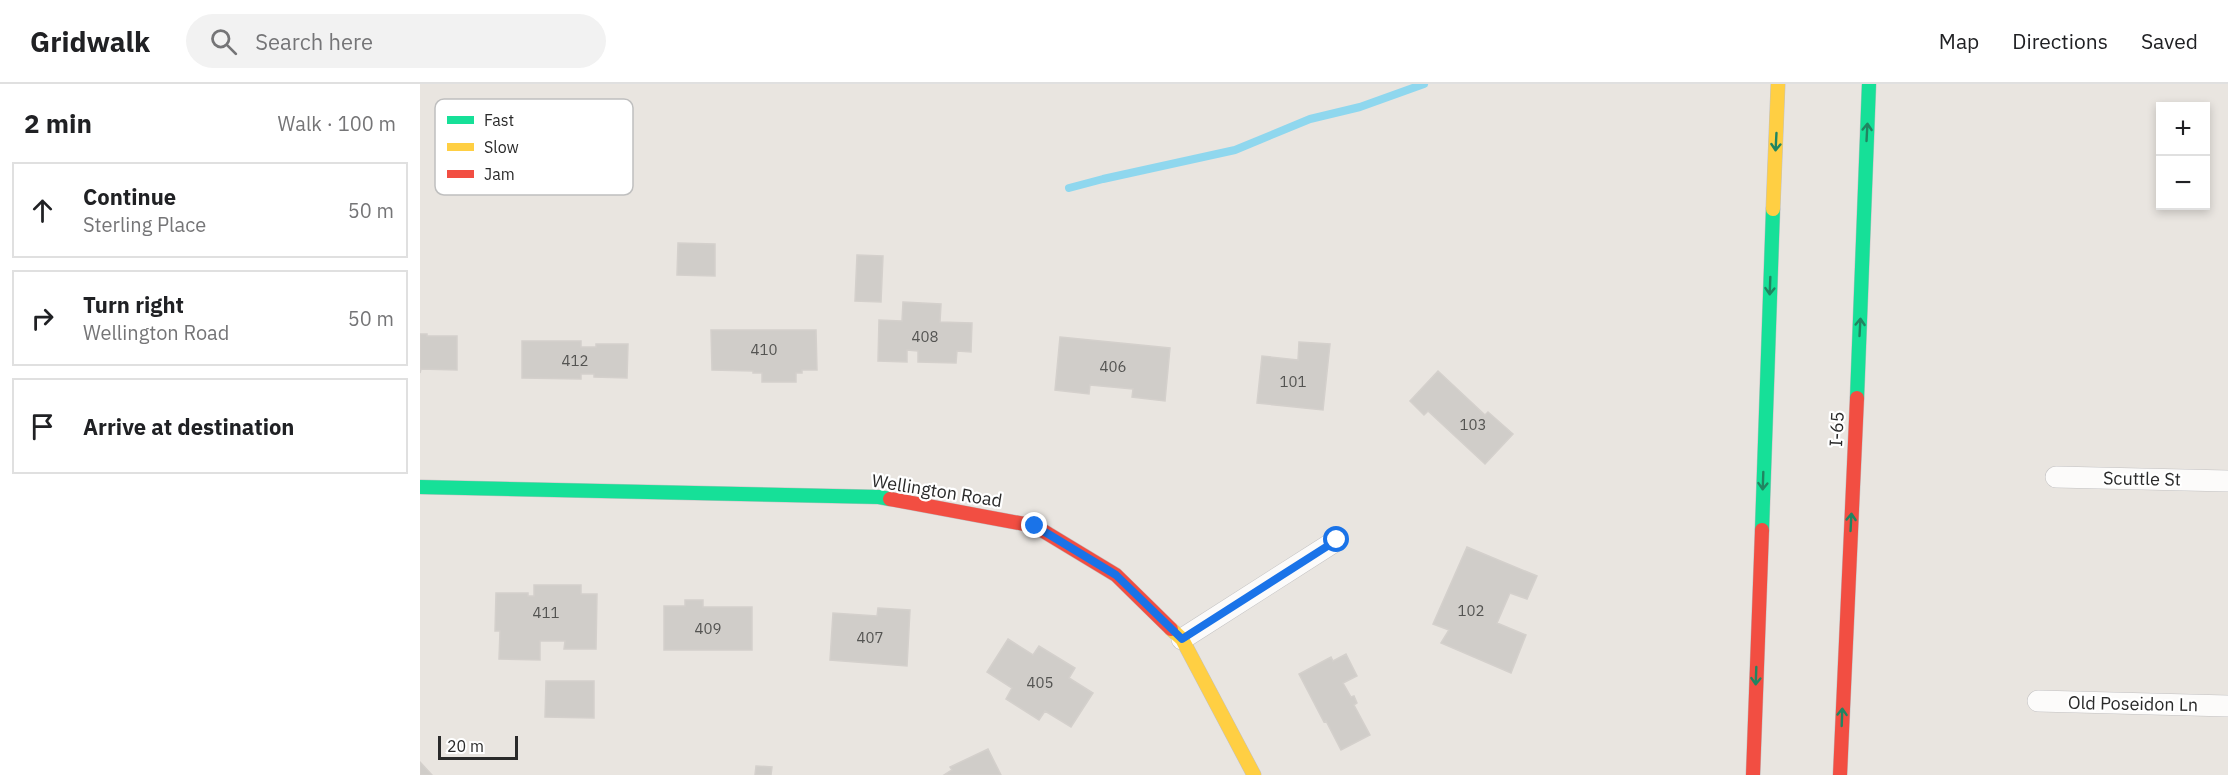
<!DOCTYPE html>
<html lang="en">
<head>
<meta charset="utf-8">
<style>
	:root { --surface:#fff; --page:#f2f2f2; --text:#202124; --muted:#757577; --line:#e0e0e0 }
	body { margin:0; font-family:"IBM Plex Sans",sans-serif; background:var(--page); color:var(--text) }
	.controls { position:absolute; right:18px; top:18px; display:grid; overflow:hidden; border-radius:0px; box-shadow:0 3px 9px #0003 }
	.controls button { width:54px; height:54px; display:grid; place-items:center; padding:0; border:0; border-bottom:2px solid var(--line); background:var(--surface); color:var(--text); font:30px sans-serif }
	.scale { position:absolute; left:18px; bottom:15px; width:80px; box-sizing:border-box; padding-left:6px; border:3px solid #2a2a2a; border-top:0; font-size:16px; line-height:21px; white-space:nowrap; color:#2a2a2a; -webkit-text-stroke:4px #fff; paint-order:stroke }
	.stop { position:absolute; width:18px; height:18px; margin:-14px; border:4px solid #1a73e8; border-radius:50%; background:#fff }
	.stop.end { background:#1a73e8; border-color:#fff; box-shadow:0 2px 6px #0008 }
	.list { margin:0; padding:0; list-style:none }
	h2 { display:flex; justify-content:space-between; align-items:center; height:78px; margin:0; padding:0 24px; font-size:26px }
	h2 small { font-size:20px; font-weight:400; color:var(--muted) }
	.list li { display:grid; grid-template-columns:39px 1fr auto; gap:18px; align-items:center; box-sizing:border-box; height:96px; margin:0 12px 12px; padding:0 12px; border:2px solid var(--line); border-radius:0px }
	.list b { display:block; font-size:22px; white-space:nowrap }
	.list p { margin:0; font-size:20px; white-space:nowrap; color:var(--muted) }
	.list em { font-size:20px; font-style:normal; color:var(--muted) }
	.icon { flex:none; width:33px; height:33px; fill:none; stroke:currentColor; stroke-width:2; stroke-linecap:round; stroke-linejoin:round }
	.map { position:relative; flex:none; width:1808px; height:691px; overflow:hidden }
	header { display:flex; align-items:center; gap:36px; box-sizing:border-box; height:84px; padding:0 30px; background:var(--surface); border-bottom:2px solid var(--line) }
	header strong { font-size:28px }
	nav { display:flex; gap:33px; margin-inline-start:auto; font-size:21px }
	.search { width:420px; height:54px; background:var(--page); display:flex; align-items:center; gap:15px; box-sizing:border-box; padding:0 21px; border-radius:33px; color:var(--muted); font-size:22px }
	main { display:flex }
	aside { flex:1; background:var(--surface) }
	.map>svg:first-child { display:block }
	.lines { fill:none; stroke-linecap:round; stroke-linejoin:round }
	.stream { stroke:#8fd7ee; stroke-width:8 }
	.building { fill:#d0cdc9; stroke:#d4d0cc; stroke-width:1.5 }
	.street-casing { stroke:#c2c1c2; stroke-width:22 }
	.fast-casing { stroke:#c2c1c2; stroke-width:15 }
	.slow-casing { stroke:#c2c1c2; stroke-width:15 }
	.jam-casing { stroke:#c2c1c2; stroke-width:15 }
	.street { stroke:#fcfbfa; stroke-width:21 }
	.fast { stroke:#16e098; stroke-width:14 }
	.slow { stroke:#ffcf43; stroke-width:14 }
	.jam { stroke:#f24e42; stroke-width:14 }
	.oneway { stroke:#208561 }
	.route { stroke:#1a73e8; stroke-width:8 }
	.labels { text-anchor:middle; stroke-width:4.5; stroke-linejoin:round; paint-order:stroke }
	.number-label { font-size:15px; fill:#545452 }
	.street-label { font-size:18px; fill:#2a2a2a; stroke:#fff }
	.key { fill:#fff; stroke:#bfbfbf; stroke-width:1.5 }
	.key-label { font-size:16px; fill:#2a2a2a }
</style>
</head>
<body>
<header>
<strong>Gridwalk</strong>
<div class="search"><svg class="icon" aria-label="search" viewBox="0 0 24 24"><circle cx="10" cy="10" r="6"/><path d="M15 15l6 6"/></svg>Search here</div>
<nav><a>Map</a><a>Directions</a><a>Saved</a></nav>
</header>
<main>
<aside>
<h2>2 min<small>Walk · 100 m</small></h2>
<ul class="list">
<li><svg class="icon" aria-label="ahead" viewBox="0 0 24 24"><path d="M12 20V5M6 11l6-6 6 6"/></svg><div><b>Continue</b><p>Sterling Place</p></div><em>50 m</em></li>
<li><svg class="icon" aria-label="right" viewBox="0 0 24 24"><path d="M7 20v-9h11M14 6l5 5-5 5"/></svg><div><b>Turn right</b><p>Wellington Road</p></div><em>50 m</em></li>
<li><svg class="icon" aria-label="arrive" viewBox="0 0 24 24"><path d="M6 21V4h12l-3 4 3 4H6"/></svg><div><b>Arrive at destination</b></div></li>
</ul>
</aside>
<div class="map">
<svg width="1808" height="691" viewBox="0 0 1808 691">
	<rect width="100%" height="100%" fill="#e9e5e0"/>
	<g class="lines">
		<path class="stream" d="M649 104 683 95 815 66 890 35 940 23 1004 0"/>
	</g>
	<path class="building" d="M258 159 295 160V192L257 191Z
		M437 171 463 172 461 218 435 217Z
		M483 218 521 220 520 238 552 239 551 268 537 267 536 279 498 278V267L487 266V278L458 277 459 236 482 237Z
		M291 246H396L397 286H382V289H376V298H342V289H333V287L292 286Z
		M0 250H7V252H37V286L1 285 0 289Z
		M640 253 750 264 745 317 712 313 713 305 670 301 669 310 635 306Z
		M102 257H161V263H176V260H208L207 294 174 293V290H161V295L102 294Z
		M879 258 910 260 903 326 837 319 842 272 878 276Z
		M1018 287 1065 331 1068 328 1093 350 1065 380 1008 327 1004 331 990 317Z
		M1047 463 1117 492 1107 515 1090 509 1077 539 1106 551 1091 589 1021 559 1029 546 1013 540Z
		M114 501H161V510H177L176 565H144L145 557H120V576L79 575 80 547H75L76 509H108V512H114Z
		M265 516H283V523H332V566H244V522H265Z
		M458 524 490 526 487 582 410 576 413 529 457 532Z
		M588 555 613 571 619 562 655 584 649 594 673 609 651 643 625 627 619 636 586 615 592 604 567 588Z
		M926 570 937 592 923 599 931 613 934 612 937 619 934 621 950 651 921 666 906 637 904 638 879 590 911 573 913 577Z
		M126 597H174V634L125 633Z
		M568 665 581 691H524L532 686 530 683Z
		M0 678 12 691H0Z
		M336 682 352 683 351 691H335Z"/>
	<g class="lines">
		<g class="street-casing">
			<path id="street" d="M1636 393 1808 397
				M762 555 917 456
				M1618 617 1808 622"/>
		</g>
		<g class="fast-casing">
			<path id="fast" d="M1437 314 1449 0
				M0 403 459 413 470 415
				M1342 446 1353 125"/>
		</g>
		<g class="slow-casing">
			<path id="slow" d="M1353 125 1358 0
				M751 545 762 555 834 691"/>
		</g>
		<g class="jam-casing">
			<path id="jam" d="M470 415 615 442 696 491 751 545
				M1333 691 1342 446
				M1420 691 1437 314"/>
		</g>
		<use href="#street" class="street"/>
		<use href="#fast" class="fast"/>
		<use href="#slow" class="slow"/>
		<use href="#jam" class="jam"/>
	</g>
	<defs><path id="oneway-shaft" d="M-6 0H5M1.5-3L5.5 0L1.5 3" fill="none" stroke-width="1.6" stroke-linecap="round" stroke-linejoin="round" transform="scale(1.5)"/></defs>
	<g class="oneway">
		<use href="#oneway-shaft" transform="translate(1447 48) rotate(-87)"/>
		<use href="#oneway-shaft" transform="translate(1356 58) rotate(93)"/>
		<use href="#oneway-shaft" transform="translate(1350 202) rotate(92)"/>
		<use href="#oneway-shaft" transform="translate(1440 243) rotate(-87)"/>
		<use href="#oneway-shaft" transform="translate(1343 397) rotate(92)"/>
		<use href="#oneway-shaft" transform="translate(1431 438) rotate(-87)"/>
		<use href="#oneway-shaft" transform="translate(1336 592) rotate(92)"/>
		<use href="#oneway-shaft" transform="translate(1422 633) rotate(-88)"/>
	</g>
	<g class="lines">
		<path class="route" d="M615 442 696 491 762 555 917 456"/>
	</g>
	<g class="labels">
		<g class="number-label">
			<text x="505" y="258">408</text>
			<text x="344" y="271">410</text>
			<text x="155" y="282">412</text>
			<text x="693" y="288">406</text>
			<text x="873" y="303">101</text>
			<text x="1053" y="346">103</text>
			<text x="1051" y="532">102</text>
			<text x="126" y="534">411</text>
			<text x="288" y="550">409</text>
			<text x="450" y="559">407</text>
			<text x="620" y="604">405</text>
		</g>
		<g class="street-label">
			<text transform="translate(1417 345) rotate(-87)" y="6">I-65</text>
			<text transform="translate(1722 395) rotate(1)" y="6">Scuttle St</text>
			<text transform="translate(517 407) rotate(9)" y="6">Wellington Road</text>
			<text transform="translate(1713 620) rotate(1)" y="6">Old Poseidon Ln</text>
		</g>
	</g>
	<rect x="15" y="15" width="198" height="96" rx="9" class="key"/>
	<rect x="27" y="32" width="27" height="8" fill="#16e098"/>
	<rect x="27" y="59" width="27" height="8" fill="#ffcf43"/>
	<rect x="27" y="86" width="27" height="8" fill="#f24e42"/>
	<g class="key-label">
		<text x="64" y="42">Fast</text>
		<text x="64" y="69">Slow</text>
		<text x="64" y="96">Jam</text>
	</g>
</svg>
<div class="controls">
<button>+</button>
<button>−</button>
</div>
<div class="scale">20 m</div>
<div class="stop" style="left:917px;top:456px"></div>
<div class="stop end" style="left:615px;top:442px"></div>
</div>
</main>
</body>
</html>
